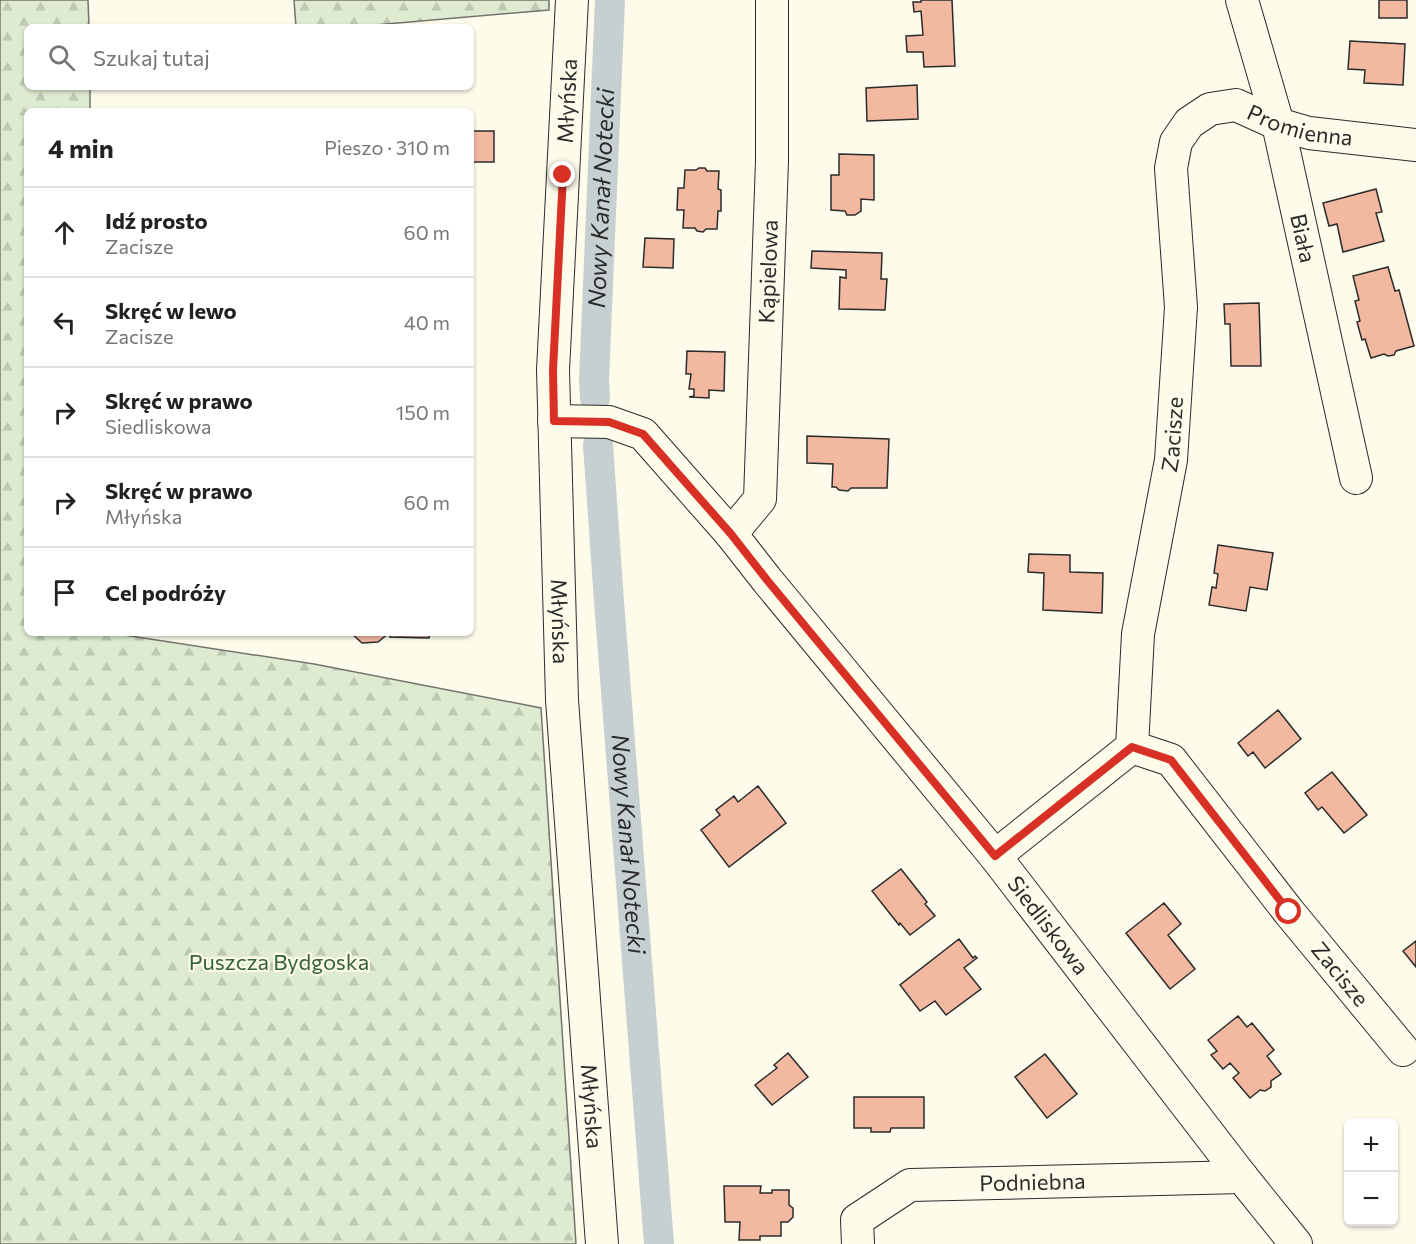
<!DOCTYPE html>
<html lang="pl">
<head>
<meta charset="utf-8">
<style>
	:root { --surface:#fff; --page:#f6f6f6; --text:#222; --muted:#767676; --line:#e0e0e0 }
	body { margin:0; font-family:Commissioner,sans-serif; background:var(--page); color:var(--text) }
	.controls { position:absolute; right:18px; bottom:18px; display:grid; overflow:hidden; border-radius:9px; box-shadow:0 2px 4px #0004 }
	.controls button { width:54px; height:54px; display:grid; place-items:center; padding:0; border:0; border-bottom:2px solid var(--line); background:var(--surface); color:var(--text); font:30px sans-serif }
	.stop { position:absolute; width:18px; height:18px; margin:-14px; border:4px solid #d93025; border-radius:50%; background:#fff }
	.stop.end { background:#d93025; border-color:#fff; box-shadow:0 2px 6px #0008 }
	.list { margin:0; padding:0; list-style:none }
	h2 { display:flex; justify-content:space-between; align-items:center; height:78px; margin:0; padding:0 24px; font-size:26px }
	h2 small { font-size:20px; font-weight:400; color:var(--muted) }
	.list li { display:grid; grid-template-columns:39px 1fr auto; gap:18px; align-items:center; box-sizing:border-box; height:90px; padding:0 24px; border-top:2px solid var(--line) }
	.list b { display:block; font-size:22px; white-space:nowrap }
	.list p { margin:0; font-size:20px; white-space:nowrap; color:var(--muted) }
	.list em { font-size:20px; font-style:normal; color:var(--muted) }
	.icon { flex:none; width:33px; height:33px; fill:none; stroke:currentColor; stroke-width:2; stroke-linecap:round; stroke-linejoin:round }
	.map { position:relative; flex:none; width:1416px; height:1244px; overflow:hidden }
	.search { position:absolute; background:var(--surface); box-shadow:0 2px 4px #0004; left:24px; top:24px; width:450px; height:66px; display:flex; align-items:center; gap:15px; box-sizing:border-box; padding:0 21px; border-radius:9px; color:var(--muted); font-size:22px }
	.panel { position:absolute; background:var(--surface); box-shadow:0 2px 4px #0004; left:24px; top:108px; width:450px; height:528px; border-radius:9px }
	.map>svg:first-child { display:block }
	.forest { fill:url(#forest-firs); stroke:#74746e; stroke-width:1.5 }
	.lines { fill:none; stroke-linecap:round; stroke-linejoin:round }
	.canal { stroke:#c7d0d0; stroke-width:30 }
	.building { fill:#f2b8a0; stroke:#2b2b2b; stroke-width:1.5 }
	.minor-casing { stroke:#2b2b2b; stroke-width:34 }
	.minor { stroke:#fdfbea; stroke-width:32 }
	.route { stroke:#d93025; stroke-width:8 }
	.labels { text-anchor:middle; stroke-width:4.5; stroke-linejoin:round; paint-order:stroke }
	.street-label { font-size:22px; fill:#2b2b2b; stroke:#fdfbea }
	.park-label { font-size:22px; fill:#34623c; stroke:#fdfbea }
	.water-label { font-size:24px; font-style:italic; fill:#2b2b2b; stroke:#fdfbea }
</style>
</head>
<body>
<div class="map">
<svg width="1416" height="1244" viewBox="0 0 1416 1244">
	<defs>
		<pattern id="forest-firs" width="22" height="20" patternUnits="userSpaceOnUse" patternTransform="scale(1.5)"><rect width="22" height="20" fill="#deebd1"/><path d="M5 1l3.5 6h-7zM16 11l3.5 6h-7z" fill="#bfcab4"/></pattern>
	</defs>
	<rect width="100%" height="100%" fill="#fdfbea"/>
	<path class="forest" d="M0 0H88L89 27H27V87H90V111H27V633H111L314 664 541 708 576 1244H0Z
		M294 0H549V10L352 27H296Z"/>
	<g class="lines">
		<g class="canal">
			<path id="s1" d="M595 398 594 380 610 0"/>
			<path id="s2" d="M598 445 609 601 659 1244"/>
		</g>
	</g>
	<path class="building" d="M921 0H952L955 66 924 67 923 52H907L906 36 923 35 921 11 914 12 913 2H921Z
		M1379 0H1407V18H1379Z
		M1350 41 1405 44 1403 85 1364 83 1365 70 1348 69Z
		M917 85 918 119 867 121 866 88Z
		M471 131H494V162H471Z
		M839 154 874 155V200L861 199V211L855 215H847L845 211 831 210V175H839Z
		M699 168H705L707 171H719L718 189 721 190V211H718L717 229H706L703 232 697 231 695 228H683L684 210H677L678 188H684L685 170H696Z
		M1376 189 1382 212 1376 213 1384 241 1343 252 1337 224 1329 226 1323 203Z
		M645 238 674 239 673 268 643 267Z
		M812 251 882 253 881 279H887L885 310 839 309 840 277 846 278V270L811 268Z
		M1388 267 1395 291 1399 290 1414 346 1396 351 1394 355 1388 356 1384 354 1371 358 1365 339 1362 340 1357 322 1360 321 1355 301 1359 300 1353 276Z
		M1259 303 1261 366H1231L1230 324H1225L1224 304Z
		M687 351 725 352 724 391 709 390V398L689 397 694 396V389H689L691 374H686Z
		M807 436 889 439 887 488H851L848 491 839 490 836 487H832L833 464 807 463Z
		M1218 545 1273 553 1267 590 1250 587 1246 611 1209 605 1212 587 1216 588 1218 574 1214 573Z
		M1029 554 1070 555V572L1103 573 1102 613 1043 610 1044 573 1028 572Z
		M351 633H389L378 642 362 643Z
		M391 633H430L429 638 390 637Z
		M1278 710 1301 739 1265 768 1253 752 1248 756 1238 743Z
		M1332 772 1367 815 1344 833 1322 807 1318 810 1305 793Z
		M758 786 786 823 729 867 701 830 720 815 716 810 734 796 738 802Z
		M901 869 927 902 925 904 935 916 910 935 900 923 899 925 872 891Z
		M1164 903 1181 924 1168 935 1195 969 1170 989 1126 933Z
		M959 939 973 958 975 956 977 958 964 968 981 989 946 1015 935 1001 920 1011 900 985Z
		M1416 941V967L1403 951Z
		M1238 1016 1247 1027 1252 1023 1274 1050 1267 1056 1281 1074 1271 1081V1087L1265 1091 1260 1090 1250 1098 1233 1078 1239 1073 1230 1063 1223 1069 1211 1055 1217 1051 1208 1040Z
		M788 1053 808 1077 772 1105 755 1085 777 1068 774 1065Z
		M1045 1054 1077 1094 1047 1118 1015 1077Z
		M854 1097H924V1128H891L890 1132H871V1128H854Z
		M724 1186H761L760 1193H772V1190H789V1205L793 1208V1217L788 1222H781V1236H760V1240H739L740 1222H725Z"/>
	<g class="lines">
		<g class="minor-casing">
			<g id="minor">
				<path id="s3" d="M572 0 553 370 562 700 602 1244"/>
				<path id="s4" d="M1242 0 1278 124 1356 478"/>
				<path id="s5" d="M554 421 609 422 643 434 731 534 767 580 995 856 1242 1177 1296 1244"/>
				<path id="s6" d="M731 534 760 499 772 161V0"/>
				<path id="s7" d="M1132 747 1138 634 1171 460 1181 307 1171 168 1176 142 1189 123 1210 109 1236 105 1278 124 1309 133 1416 145"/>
				<path id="s8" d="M995 856 1132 747 1171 760 1289 912 1403 1050"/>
				<path id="s9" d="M858 1244 857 1220 910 1185 1242 1177"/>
			</g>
		</g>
		<use href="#minor" class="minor"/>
	</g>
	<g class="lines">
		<path class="route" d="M563 175 553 370 554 421 609 422 643 434 731 534 767 580 995 856 1132 747 1171 760 1289 912"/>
	</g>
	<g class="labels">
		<g class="street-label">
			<text transform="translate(567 101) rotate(-87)" y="8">Młyńska</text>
			<text dy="8" stroke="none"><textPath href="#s7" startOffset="752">Promienna</textPath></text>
			<text dy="8" stroke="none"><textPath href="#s4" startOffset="246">Biała</textPath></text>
			<text dy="8" stroke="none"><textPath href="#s6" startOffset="273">Kąpielowa</textPath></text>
			<text dy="8" stroke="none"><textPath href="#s7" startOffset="316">Zacisze</textPath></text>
			<text dy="8" stroke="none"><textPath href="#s3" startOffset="622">Młyńska</textPath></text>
			<text dy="8" stroke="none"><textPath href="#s5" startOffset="728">Siedliskowa</textPath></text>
			<text dy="8" stroke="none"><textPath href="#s8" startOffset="489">Zacisze</textPath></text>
			<text dy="8" stroke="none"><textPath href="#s3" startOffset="1108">Młyńska</textPath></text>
			<text dy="8" stroke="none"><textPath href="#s9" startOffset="210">Podniebna</textPath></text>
		</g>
		<g class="park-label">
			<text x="279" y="970">Puszcza Bydgoska</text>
		</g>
		<g class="water-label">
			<text dy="8" stroke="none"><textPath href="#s1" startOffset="200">Nowy Kanał Notecki</textPath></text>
			<text dy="8" stroke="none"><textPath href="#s2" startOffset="400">Nowy Kanał Notecki</textPath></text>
		</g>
	</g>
</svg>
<div class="controls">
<button>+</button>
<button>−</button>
</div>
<div class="stop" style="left:1289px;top:912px"></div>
<div class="stop end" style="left:563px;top:175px"></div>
<div class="search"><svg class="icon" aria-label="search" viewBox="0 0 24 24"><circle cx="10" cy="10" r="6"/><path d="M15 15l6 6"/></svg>Szukaj tutaj</div>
<section class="panel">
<h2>4 min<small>Pieszo · 310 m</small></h2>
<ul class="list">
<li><svg class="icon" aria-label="ahead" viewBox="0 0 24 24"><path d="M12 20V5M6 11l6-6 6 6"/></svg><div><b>Idź prosto</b><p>Zacisze</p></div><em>60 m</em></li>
<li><svg class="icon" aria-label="left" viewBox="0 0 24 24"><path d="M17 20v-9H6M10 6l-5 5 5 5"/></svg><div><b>Skręć w lewo</b><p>Zacisze</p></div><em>40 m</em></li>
<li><svg class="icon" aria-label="right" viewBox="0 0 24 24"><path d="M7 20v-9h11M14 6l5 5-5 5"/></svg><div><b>Skręć w prawo</b><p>Siedliskowa</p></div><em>150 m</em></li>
<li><svg class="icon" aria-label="right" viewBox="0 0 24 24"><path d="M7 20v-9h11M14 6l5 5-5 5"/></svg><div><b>Skręć w prawo</b><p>Młyńska</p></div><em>60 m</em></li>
<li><svg class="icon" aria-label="arrive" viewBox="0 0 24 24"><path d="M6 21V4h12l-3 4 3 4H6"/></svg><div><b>Cel podróży</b></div></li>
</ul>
</section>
</div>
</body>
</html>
